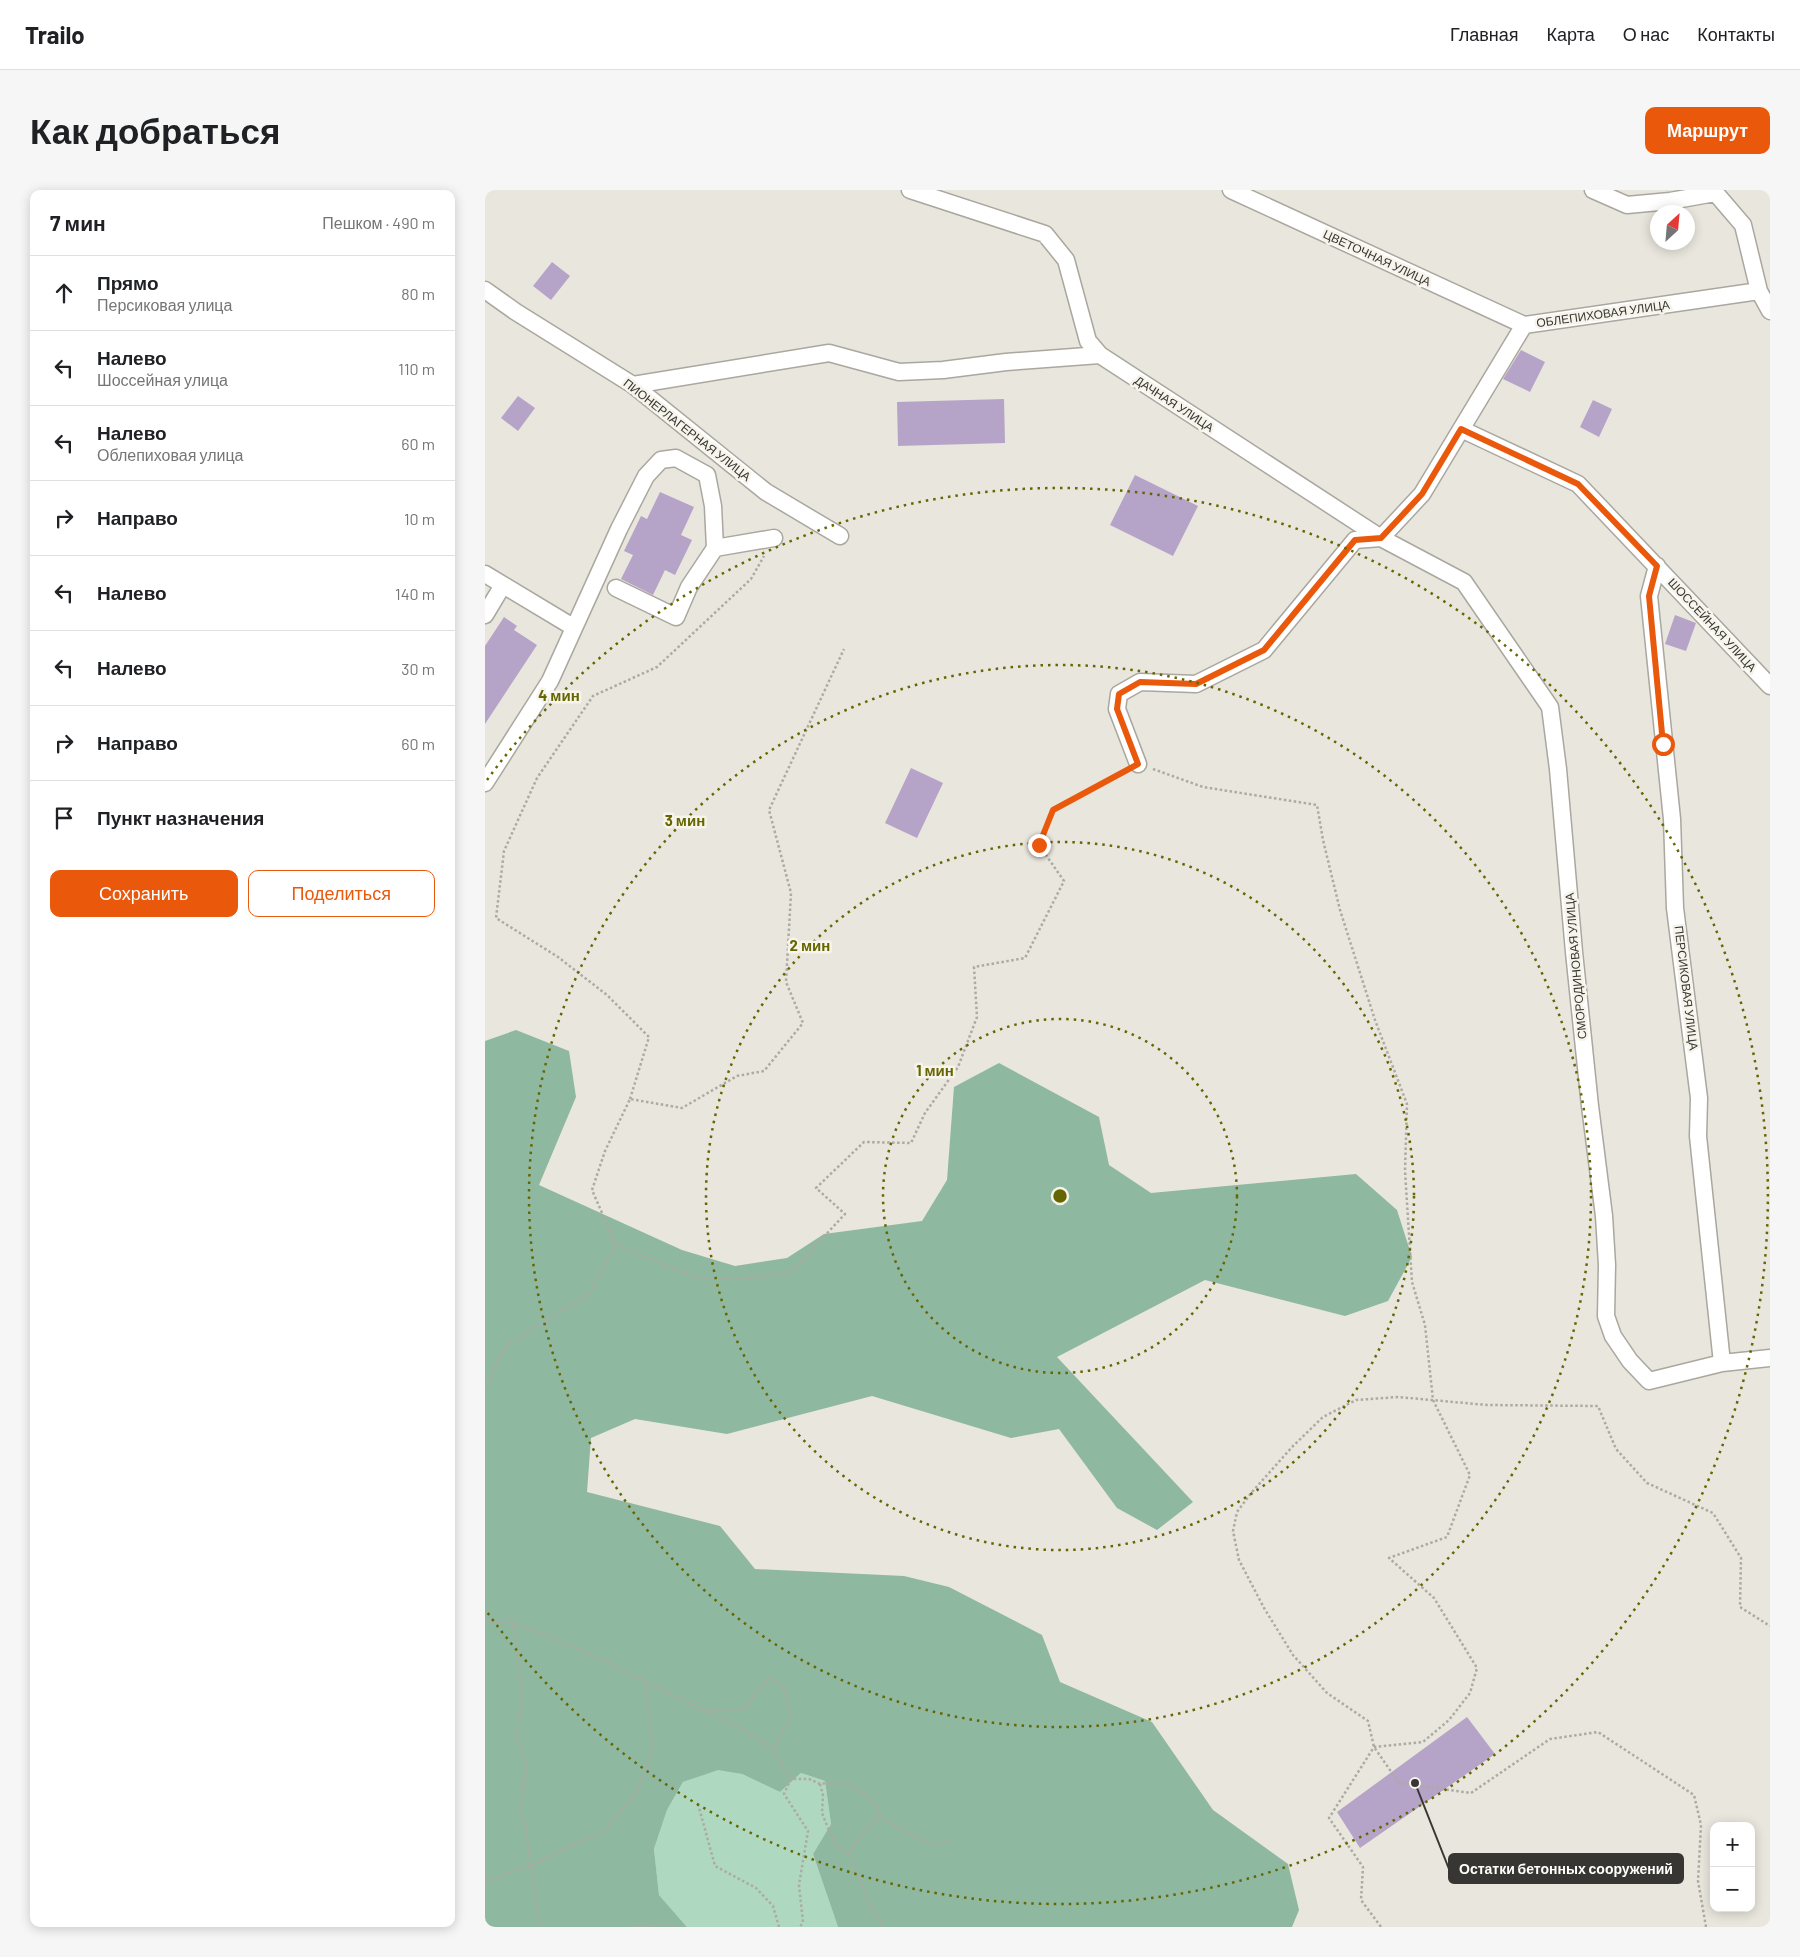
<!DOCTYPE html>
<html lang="ru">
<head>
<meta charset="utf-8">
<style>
	:root { --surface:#fff; --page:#f6f6f6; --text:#202124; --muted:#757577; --line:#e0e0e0; --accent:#ea580c }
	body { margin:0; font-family:Barlow,sans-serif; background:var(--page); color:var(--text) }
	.controls { position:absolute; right:15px; bottom:15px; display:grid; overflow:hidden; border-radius:10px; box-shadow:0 2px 12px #0003 }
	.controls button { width:45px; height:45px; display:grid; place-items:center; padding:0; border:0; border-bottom:1px solid var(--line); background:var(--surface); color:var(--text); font:25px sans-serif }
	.compass { position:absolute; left:1165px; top:15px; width:45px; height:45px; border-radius:50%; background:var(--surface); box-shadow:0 2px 12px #0003; rotate:26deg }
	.stop { position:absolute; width:15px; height:15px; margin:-11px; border:4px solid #ea580c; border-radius:50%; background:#fff }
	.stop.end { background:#ea580c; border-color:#fff; box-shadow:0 1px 5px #0008 }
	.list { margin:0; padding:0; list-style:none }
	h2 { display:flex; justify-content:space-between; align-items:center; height:65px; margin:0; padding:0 20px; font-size:21px }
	h2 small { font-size:16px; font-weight:400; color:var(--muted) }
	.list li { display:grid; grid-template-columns:32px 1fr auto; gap:15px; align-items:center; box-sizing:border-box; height:75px; padding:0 20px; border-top:1px solid var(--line) }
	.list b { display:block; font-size:19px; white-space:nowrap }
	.list p { margin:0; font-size:16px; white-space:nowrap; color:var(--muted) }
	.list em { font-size:16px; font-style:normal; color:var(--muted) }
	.actions { display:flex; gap:10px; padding:15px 20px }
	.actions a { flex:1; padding:11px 0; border:1px solid var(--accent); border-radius:10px; text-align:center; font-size:18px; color:var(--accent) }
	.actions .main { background:var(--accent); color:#fff }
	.icon { flex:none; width:28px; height:28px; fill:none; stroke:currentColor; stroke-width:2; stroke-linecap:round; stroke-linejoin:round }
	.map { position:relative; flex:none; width:1285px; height:1737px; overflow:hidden; border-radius:10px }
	header { display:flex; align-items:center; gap:30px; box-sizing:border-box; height:70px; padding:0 25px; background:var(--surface); border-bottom:1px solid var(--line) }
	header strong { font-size:24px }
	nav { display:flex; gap:28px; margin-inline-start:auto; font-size:18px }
	.intro { display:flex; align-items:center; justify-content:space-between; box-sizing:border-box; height:120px; padding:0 30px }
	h1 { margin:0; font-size:35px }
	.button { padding:12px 22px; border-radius:10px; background:var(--accent); color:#fff; font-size:18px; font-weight:700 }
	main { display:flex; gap:30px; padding:0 30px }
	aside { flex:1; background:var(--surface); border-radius:10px; box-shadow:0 2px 12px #0003 }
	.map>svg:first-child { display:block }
	.green { fill:#afd8c0 }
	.forest { fill:#8eb8a0 }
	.building { fill:#b6a3c8 }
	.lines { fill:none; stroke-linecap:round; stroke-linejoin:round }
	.minor-casing { stroke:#aaa79f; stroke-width:19 }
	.path { stroke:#adaaa3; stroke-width:2.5; stroke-dasharray:2.5 2.5; stroke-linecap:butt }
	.minor { stroke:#fff; stroke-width:16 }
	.route { stroke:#ea580c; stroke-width:6 }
	.ring { fill:none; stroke:#656601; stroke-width:2.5; stroke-dasharray:2.5 5 }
	.labels { text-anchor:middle; stroke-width:5; stroke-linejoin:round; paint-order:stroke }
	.street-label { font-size:12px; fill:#373632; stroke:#f7f4eb }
	.centre { fill:#656601; stroke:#f7f4eb; stroke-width:2.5 }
	.ring-label { font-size:15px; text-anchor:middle; font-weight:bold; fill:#656601; stroke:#f7f4eb; stroke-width:5; stroke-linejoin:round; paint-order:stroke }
	.leader { fill:none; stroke:#373632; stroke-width:2 }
	.callout-dot { fill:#373632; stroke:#f7f4eb; stroke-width:2 }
	.callout { fill:#373632; stroke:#373632; stroke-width:2 }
	.callout-label { font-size:14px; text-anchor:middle; font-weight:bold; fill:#fff }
</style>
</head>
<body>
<header>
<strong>Trailo</strong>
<nav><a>Главная</a><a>Карта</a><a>О нас</a><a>Контакты</a></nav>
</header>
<div class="intro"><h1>Как добраться</h1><a class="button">Маршрут</a></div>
<main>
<aside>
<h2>7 мин<small>Пешком · 490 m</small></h2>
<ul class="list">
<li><svg class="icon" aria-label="ahead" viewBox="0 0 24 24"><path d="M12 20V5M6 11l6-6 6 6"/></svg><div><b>Прямо</b><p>Персиковая улица</p></div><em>80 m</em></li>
<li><svg class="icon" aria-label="left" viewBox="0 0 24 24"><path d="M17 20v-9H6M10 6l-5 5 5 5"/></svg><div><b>Налево</b><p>Шоссейная улица</p></div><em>110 m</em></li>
<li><svg class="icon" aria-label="left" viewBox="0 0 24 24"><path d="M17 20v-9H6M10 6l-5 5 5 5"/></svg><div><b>Налево</b><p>Облепиховая улица</p></div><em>60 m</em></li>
<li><svg class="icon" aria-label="right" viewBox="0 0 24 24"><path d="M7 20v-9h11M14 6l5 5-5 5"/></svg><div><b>Направо</b></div><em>10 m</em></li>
<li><svg class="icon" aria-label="left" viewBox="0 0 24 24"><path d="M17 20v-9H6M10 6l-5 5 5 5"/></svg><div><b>Налево</b></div><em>140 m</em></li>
<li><svg class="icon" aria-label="left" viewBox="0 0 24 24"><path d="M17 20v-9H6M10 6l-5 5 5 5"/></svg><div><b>Налево</b></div><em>30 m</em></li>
<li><svg class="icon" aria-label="right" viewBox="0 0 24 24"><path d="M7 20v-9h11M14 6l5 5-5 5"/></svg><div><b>Направо</b></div><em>60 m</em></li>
<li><svg class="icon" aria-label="arrive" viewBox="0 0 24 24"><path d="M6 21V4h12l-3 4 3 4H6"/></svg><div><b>Пункт назначения</b></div></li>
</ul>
<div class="actions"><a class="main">Сохранить</a><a>Поделиться</a></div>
</aside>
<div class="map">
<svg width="1285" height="1737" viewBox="0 0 1285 1737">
	<rect width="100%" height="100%" fill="#e9e6dd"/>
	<path class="green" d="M233 1579 257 1584 295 1602 316 1583 340 1591 346 1634 328 1664 353 1737H202L174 1705 169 1659 182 1620 198 1592Z"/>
	<path class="forest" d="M31 840 84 861 91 907 54 995 197 1060 250 1076 302 1068 339 1044 437 1031 462 990 469 897 514 873 614 927 624 975 666 1003 871 984 912 1020 927 1067 903 1111 860 1126 720 1090 572 1167 708 1312 672 1340 632 1318 574 1239 526 1248 387 1206 242 1244 150 1229 106 1248 102 1302 235 1336 270 1379 419 1386 464 1397 557 1445 575 1492 667 1532 728 1620 803 1674 814 1720 807 1737H353L328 1664 346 1634 340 1591 316 1583 295 1602 257 1584 233 1580 198 1592 182 1620 169 1659 174 1705 202 1737H0V851Z"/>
	<path class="building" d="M67 72 85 86 66 110 48 96Z
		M1036 160 1060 172 1045 202 1018 189Z
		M33 206 50 218 33 241 16 228Z
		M519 209 520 253 413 256 412 212Z
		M1108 210 1127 219 1114 247 1095 237Z
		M650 285 713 316 688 366 625 335Z
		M175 302 209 317 196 345 207 350 190 385 180 380 168 405 136 389 148 365 139 361 156 326 162 329Z
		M1190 425 1211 433 1201 461 1180 454Z
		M19 427 32 436 29 440 52 455 0 534V456Z
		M426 578 458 593 432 648 400 633Z
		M982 1527 1010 1564 875 1658 852 1622Z"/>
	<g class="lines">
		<g class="minor-casing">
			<path id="minor" d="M425 0 560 44 581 70 603 151 615 165
				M746 0 1039 135
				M1108 0 1142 15 1185 11 1230 3
				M1228 0 1258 35 1274 101 1285 121
				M0 100 31 122 148 195 281 302 355 346
				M148 195 344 163 414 182 458 180 521 172 615 165 896 348 979 392 1065 517 1073 579 1089 762 1105 916 1119 1026 1122 1075 1121 1126 1128 1146 1145 1171 1164 1191 1237 1173
				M976 239 1093 294 1285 496
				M896 348 937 304 1039 135 1274 101
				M1172 376 1164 406 1187 629 1190 718 1214 908 1213 946 1237 1173 1285 1168
				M0 384 88 437
				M131 398 191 427 204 397 230 358 289 348
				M0 425 18 395
				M653 574 632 519 634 504 655 492 711 494 779 460 870 350 896 348
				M0 593 65 491 134 339 161 286 176 270 191 268 222 285 228 316 230 358"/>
		</g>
		<path class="path" d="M668 579 718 597 832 615 838 650 855 720 890 830 922 914 920 981 927 1092 940 1135 948 1210 985 1285 962 1347 904 1368 949 1408 992 1478 985 1503 964 1530 938 1552 889 1557 844 1628 878 1677 876 1710 896 1737
			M145 909 164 847 122 805 73 767 11 728 19 661 52 588 108 506 172 477 266 389 279 366
			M131 1055 213 1088 256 1089 305 1083 360 1024 331 998 379 952 426 953 440 923 473 877 492 827 489 777 540 768 579 691 554 655 569 620 640 581
			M0 1197 21 1156 105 1103 131 1055 107 1000 120 961 145 909 197 918 252 886 279 881 318 833 301 792 306 703 284 620 359 459
			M0 1431 28 1433 90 1457 262 1541 288 1560 306 1589H324L335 1594 350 1592 363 1595 379 1603 390 1615 395 1627 378 1643 364 1663 383 1711 399 1737
			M28 1433 36 1486V1515L31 1546 42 1572 35 1621 40 1634 55 1737
			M223 1521 257 1520 284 1488 299 1497 306 1527 288 1560
			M306 1589 299 1604 323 1641 314 1695 318 1732 315 1737
			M335 1594 338 1605 337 1623 345 1643 351 1655 364 1663
			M213 1614 230 1676 271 1698 288 1716 294 1737
			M395 1627 423 1643 448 1655 466 1650
			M0 1692 46 1675 117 1642 151 1604 168 1561 161 1492
			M147 1737 179 1734 190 1737
			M1221 1737 1213 1691 1216 1635 1209 1605 1113 1542 1065 1549 986 1603 914 1593 889 1557 883 1531 842 1503 808 1465 779 1418 754 1370 748 1341 752 1322 767 1302 808 1256 838 1227 871 1210 913 1207 1002 1215 1113 1216 1131 1259 1162 1293 1228 1323 1256 1368 1255 1417 1285 1436"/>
		<use href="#minor" class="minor"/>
	</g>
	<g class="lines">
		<path class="route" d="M554 655 568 620 653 574 632 519 634 504 655 492 711 494 779 460 870 350 896 348 937 304 976 239 1093 294 1172 376 1164 406 1178 554"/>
	</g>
	<g class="ring">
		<circle cx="575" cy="1006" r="177"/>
		<circle cx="575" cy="1006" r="354"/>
		<circle cx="575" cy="1006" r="531"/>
		<path d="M2 590A708 708 0 1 1 2 1422"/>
	</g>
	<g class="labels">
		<g class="street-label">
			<text transform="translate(892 68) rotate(25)" y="4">ЦВЕТОЧНАЯ УЛИЦА</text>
			<text transform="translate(1118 124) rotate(-8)" y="4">ОБЛЕПИХОВАЯ УЛИЦА</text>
			<text transform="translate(689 214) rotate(33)" y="4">ДАЧНАЯ УЛИЦА</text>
			<text transform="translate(202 240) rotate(38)" y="4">ПИОНЕРЛАГЕРНАЯ УЛИЦА</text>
			<text transform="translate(1227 435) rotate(47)" y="4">ШОССЕЙНАЯ УЛИЦА</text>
			<text transform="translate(1091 776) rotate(-95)" y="4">СМОРОДИНОВАЯ УЛИЦА</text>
			<text transform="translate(1201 798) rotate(83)" y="4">ПЕРСИКОВАЯ УЛИЦА</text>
		</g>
	</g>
	<circle cx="575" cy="1006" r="8" class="centre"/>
	<g class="ring-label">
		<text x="74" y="511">4 мин</text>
		<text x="200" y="636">3 мин</text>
		<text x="325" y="761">2 мин</text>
		<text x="450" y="886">1 мин</text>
	</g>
	<path class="leader" d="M930 1593L964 1679"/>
	<circle class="callout-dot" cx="930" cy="1593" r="5"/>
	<rect class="callout" x="964" y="1664" width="234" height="29" rx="5"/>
	<g class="callout-label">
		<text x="1081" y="1684">Остатки бетонных сооружений</text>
	</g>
</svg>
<div class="controls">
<button>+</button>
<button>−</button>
</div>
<svg class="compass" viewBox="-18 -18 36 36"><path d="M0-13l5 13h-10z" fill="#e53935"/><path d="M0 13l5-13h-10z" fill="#757577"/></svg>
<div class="stop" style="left:1178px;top:554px"></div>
<div class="stop end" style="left:554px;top:655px"></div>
</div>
</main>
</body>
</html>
